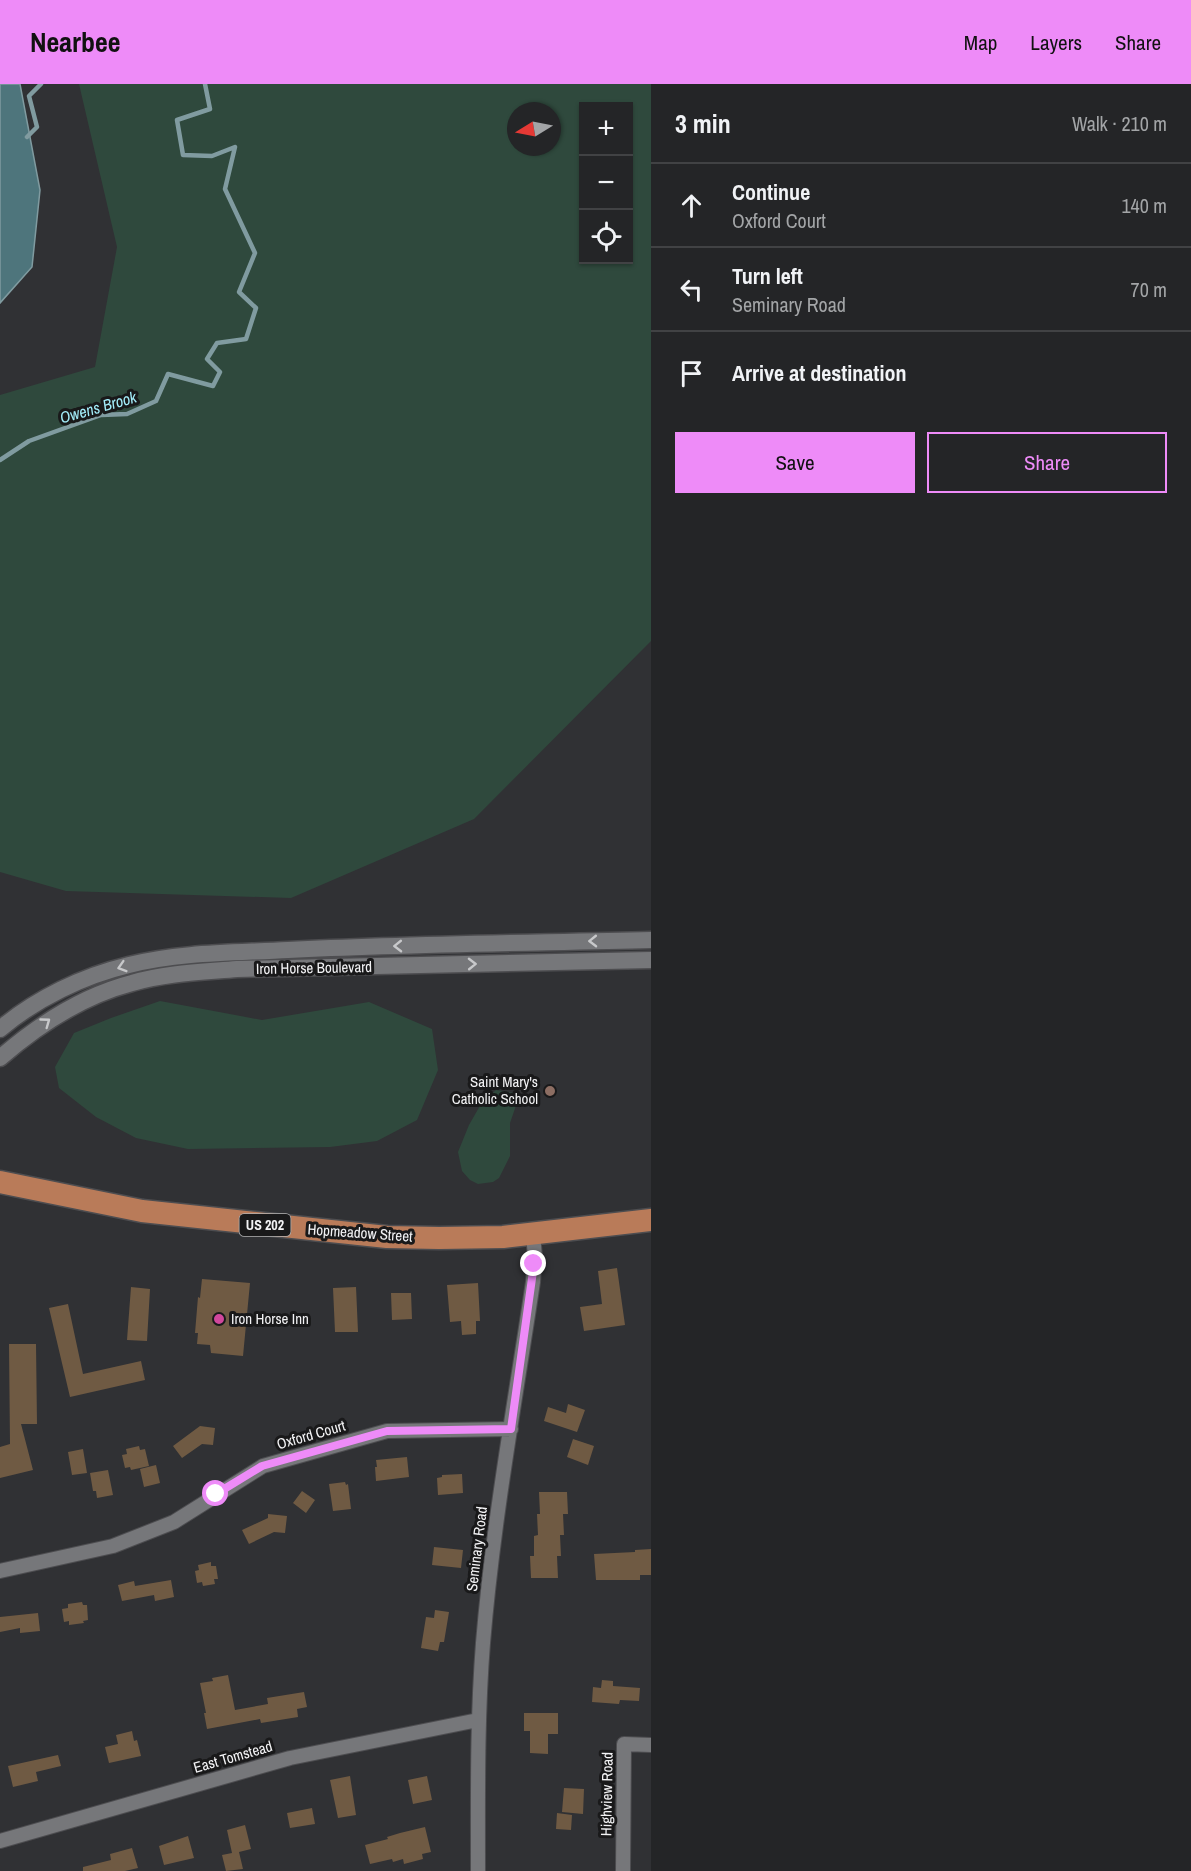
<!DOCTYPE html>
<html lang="en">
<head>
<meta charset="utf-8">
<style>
	:root { --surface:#242527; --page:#2c2d2f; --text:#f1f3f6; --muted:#a3a5a7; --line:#414244; --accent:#ee8bf8 }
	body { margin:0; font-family:"Archivo Narrow",sans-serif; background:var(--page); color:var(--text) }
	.controls { position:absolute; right:18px; top:18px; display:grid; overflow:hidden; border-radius:0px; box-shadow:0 2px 4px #0004 }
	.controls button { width:54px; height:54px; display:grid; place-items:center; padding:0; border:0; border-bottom:2px solid var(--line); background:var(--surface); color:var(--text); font:30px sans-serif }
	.compass { position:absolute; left:507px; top:18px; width:54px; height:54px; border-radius:50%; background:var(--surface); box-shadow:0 2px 4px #0004; rotate:260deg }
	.stop { position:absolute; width:18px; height:18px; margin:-14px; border:4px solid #ee8bf8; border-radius:50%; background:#fff }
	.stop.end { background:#ee8bf8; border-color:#fff; box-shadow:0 2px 6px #0008 }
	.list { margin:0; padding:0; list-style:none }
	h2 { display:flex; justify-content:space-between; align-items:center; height:78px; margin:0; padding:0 24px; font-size:26px }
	h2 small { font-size:20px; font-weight:400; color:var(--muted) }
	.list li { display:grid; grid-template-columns:39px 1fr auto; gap:18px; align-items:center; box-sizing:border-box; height:84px; padding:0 24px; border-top:2px solid var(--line) }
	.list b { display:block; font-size:22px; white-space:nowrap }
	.list p { margin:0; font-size:20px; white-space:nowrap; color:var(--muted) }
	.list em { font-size:20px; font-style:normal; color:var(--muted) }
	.actions { display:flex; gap:12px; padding:18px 24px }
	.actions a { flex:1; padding:14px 0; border:2px solid var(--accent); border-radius:0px; text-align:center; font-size:21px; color:var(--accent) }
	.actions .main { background:var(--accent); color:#111 }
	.icon { flex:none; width:33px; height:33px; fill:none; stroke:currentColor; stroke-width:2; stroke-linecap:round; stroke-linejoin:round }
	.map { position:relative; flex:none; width:651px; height:1787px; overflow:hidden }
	header { display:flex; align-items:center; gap:36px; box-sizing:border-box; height:84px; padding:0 30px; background:var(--accent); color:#111 }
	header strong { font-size:28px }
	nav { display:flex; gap:33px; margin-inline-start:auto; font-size:21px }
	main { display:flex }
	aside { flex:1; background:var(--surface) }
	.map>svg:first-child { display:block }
	.green { fill:#2f493d; fill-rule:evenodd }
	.water { fill:#4e757c; stroke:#809ba0; stroke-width:1.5 }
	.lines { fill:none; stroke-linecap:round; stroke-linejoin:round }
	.stream { stroke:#809ba0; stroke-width:4.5 }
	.building { fill:#6f5a43 }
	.minor-casing { stroke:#4d4d50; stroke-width:16 }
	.tertiary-casing { stroke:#4d4d50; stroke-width:19 }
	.trunk-casing { stroke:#4d4d50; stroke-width:25 }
	.minor { stroke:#76777a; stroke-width:14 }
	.tertiary { stroke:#76777a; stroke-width:16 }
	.trunk { stroke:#b97b59; stroke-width:22 }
	.oneway { stroke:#c7c8ca }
	.route { stroke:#ee8bf8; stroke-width:8 }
	.education-dot { fill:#8d6e63; stroke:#19191a; stroke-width:2 }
	.hotel-dot { fill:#d1479c; stroke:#19191a; stroke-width:2 }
	.labels { text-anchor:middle; stroke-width:6; stroke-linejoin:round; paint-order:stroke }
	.shield { fill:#19191a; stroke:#b2b2b3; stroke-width:1.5 }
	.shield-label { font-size:14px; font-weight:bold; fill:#f3f3f5 }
	.street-label { font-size:15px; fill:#f3f3f5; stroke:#19191a }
	.poi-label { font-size:15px; fill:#f3f3f5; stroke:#19191a; text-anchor:end }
	.water-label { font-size:16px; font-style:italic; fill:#a3edfa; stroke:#19191a }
</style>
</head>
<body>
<header>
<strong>Nearbee</strong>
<nav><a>Map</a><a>Layers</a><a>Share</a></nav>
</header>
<main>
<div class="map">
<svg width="651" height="1787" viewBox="0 0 651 1787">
	<rect width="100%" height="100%" fill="#303134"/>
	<path class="green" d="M79 0H651V557L474 735 291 814 66 807 0 788V311L95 283 117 163ZM584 22H628V176H584ZM516 27H552V63H516Z
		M160 917 262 936 369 918 432 945 438 986 417 1036 377 1057 330 1063 188 1065 136 1054 96 1033 59 1004 55 983 74 949 111 934Z
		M496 1006 520 1010 510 1039V1072L499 1094 493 1098 478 1100 470 1096 462 1087 458 1068 469 1041 481 1020Z"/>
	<path class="water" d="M0 0H20L40 106 32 183 0 219Z"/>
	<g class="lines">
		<path class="stream" d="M27 53 37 43 29 12 41 0
			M0 376 29 357 101 331 127 330 156 317 168 290 213 302 220 288 207 275 217 259 246 255 256 224 239 208 255 169 225 105 235 63 212 72 183 71 177 36 210 25 205 0"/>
	</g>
	<path class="building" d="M617 1184 625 1241 584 1247 580 1223 602 1220 598 1187Z
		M202 1195 250 1199 243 1272 211 1269 210 1261 197 1260 198 1249H195L198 1213 200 1214Z
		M478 1199 480 1237H476V1250L462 1251 461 1237 450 1238 447 1201Z
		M131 1203 150 1205 147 1257 127 1256Z
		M356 1203 358 1248H335L333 1204Z
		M391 1209H411L412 1235 392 1236Z
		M68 1220 83 1290 141 1277 145 1296 70 1313 49 1224Z
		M9 1260H36L37 1340H21L33 1386 0 1394V1363L10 1360Z
		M568 1320 585 1326 577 1348 544 1337 548 1323 566 1329Z
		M200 1342 215 1344 213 1361 202 1360 182 1374 173 1362Z
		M573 1355 594 1362 588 1381 567 1373Z
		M139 1362 140 1366 145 1365 149 1382 131 1386 130 1383 125 1384 122 1371 127 1370 126 1365Z
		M83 1365 87 1389 72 1391 68 1368Z
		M407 1373 409 1393 376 1397 375 1383H377L376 1376Z
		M156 1381 160 1399 144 1403 140 1385Z
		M108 1386 113 1411 97 1414 96 1407H93L90 1389Z
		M462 1390 463 1409 438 1411 437 1394 442 1393V1391Z
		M345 1398 346 1401 348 1400 351 1425 333 1427 329 1400Z
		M302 1407 315 1416 306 1429 293 1419Z
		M539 1408H567L568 1430H563L564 1451H560L561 1472H557L558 1494H531L530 1472H534V1452L538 1451 537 1430H540Z
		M268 1430 287 1432 285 1449 274 1448 249 1460 242 1446 268 1434Z
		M434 1463 463 1466 461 1484 432 1481Z
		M651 1465V1491H640V1496H596L594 1470 635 1468V1466Z
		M211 1478V1482H216L218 1495H214L215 1500 203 1502 202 1498 197 1499 195 1487 199 1486 198 1481Z
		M171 1496 174 1513 155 1517 154 1511 122 1517 118 1501 134 1497 135 1502Z
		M82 1518 83 1521H87L88 1536 83 1537 84 1539 69 1541V1537L64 1538 62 1525 68 1524V1520Z
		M435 1526 449 1528 444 1558H440L438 1567 421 1564 426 1533 434 1534Z
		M38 1529 40 1547 20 1549V1544L0 1548V1533Z
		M228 1591 235 1626 268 1620 267 1614 304 1608 307 1623 297 1625 298 1633 261 1639 260 1635 207 1645 204 1629H206L200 1599 213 1597 212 1594Z
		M602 1596 613 1597V1602L640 1604 639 1617 620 1616 619 1620 592 1618 593 1603 601 1604Z
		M524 1629H558V1650H548V1670L530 1669V1647H524Z
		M132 1647 134 1657 137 1656 141 1672 109 1679 105 1663 118 1660 116 1651Z
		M58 1671 61 1682 36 1688 38 1697 13 1703 8 1682Z
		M350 1692 356 1731 338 1734 330 1696Z
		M427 1692 432 1716 413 1720 408 1696Z
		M564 1704 584 1705 583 1730 562 1728Z
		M312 1724 315 1740 290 1744 287 1729Z
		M557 1729 572 1731 571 1746 556 1745Z
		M245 1741 251 1765 239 1768 243 1785 226 1787 222 1771 232 1769 227 1746Z
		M425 1743 431 1768 422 1770 423 1775 404 1780 403 1775 393 1778 392 1775 370 1780 365 1761 388 1755 387 1753 400 1749Z
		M188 1752 194 1774 164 1781 159 1762Z
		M132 1764 138 1784 125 1787H83V1783L111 1776 110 1770Z"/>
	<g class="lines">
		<g class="minor-casing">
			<path id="minor" d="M0 1487 113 1462 174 1438 263 1382 387 1347 511 1345
				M0 1757 290 1674 478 1636
				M478 1787C478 1711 477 1635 483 1559 493 1438 515 1318 533 1198L535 1173 533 1150
				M623 1787 624 1660 651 1661"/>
		</g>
		<g class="tertiary-casing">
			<path id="tertiary" d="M0 945C37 914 83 892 129 881 181 868 235 869 288 866 409 860 530 859 651 856
				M0 974C38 941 82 912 132 899 166 889 202 888 237 885L651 876"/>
		</g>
		<g class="trunk-casing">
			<path id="trunk" d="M0 1098 142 1127 387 1153 439 1154 503 1153 651 1136"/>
		</g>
		<use href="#minor" class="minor"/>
		<use href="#tertiary" class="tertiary"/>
		<use href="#trunk" class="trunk"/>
	</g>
	<defs><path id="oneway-chevron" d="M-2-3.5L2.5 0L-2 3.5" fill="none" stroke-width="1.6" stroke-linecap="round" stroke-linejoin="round" transform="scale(1.5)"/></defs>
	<g class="oneway">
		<use href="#oneway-chevron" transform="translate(593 857) rotate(179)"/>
		<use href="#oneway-chevron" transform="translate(398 862) rotate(179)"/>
		<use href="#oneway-chevron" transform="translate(472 880) rotate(-1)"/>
		<use href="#oneway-chevron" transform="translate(122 883) rotate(163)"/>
		<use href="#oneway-chevron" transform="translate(46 938) rotate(-36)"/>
	</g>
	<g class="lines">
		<path class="route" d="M216 1410 262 1382 387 1347 511 1345 534 1180"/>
	</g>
	<circle class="education-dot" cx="550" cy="1007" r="6"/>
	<circle class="hotel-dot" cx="219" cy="1235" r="6"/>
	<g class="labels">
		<rect class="shield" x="239.5" y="1130" width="51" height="22" rx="4.5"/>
		<g class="shield-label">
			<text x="265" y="1146">US 202</text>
		</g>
		<g class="street-label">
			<text transform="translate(314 884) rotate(-1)" y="5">Iron Horse Boulevard</text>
			<text transform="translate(360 1149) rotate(4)" y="5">Hopmeadow Street</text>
			<text transform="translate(311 1351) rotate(-16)" y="5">Oxford Court</text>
			<text transform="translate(477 1465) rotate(-83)" y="5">Seminary Road</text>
			<text transform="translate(233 1673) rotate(-16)" y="5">East Tomstead</text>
			<text transform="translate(607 1710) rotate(-89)" y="5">Highview Road</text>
		</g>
		<g class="poi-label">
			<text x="538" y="1003">Saint Mary's<tspan x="538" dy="17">Catholic School</tspan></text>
			<text x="231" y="1240" text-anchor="start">Iron Horse Inn</text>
		</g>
		<g class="water-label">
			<text transform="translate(98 323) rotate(-16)" y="6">Owens Brook</text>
		</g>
	</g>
</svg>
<div class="controls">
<button>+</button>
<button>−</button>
<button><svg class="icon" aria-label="locate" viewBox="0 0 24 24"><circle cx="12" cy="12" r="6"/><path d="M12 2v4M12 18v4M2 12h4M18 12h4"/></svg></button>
</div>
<svg class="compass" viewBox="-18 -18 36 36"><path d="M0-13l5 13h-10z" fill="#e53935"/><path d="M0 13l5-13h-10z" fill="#a3a5a7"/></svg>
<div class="stop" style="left:216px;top:1410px"></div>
<div class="stop end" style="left:534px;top:1180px"></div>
</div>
<aside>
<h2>3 min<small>Walk · 210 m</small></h2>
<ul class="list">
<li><svg class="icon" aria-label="ahead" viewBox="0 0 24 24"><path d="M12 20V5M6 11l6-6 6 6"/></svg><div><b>Continue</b><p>Oxford Court</p></div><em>140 m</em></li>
<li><svg class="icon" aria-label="left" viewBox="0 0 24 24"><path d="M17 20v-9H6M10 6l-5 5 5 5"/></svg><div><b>Turn left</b><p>Seminary Road</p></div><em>70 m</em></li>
<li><svg class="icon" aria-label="arrive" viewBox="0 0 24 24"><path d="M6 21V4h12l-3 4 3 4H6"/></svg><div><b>Arrive at destination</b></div></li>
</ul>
<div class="actions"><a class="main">Save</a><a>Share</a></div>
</aside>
</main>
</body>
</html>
